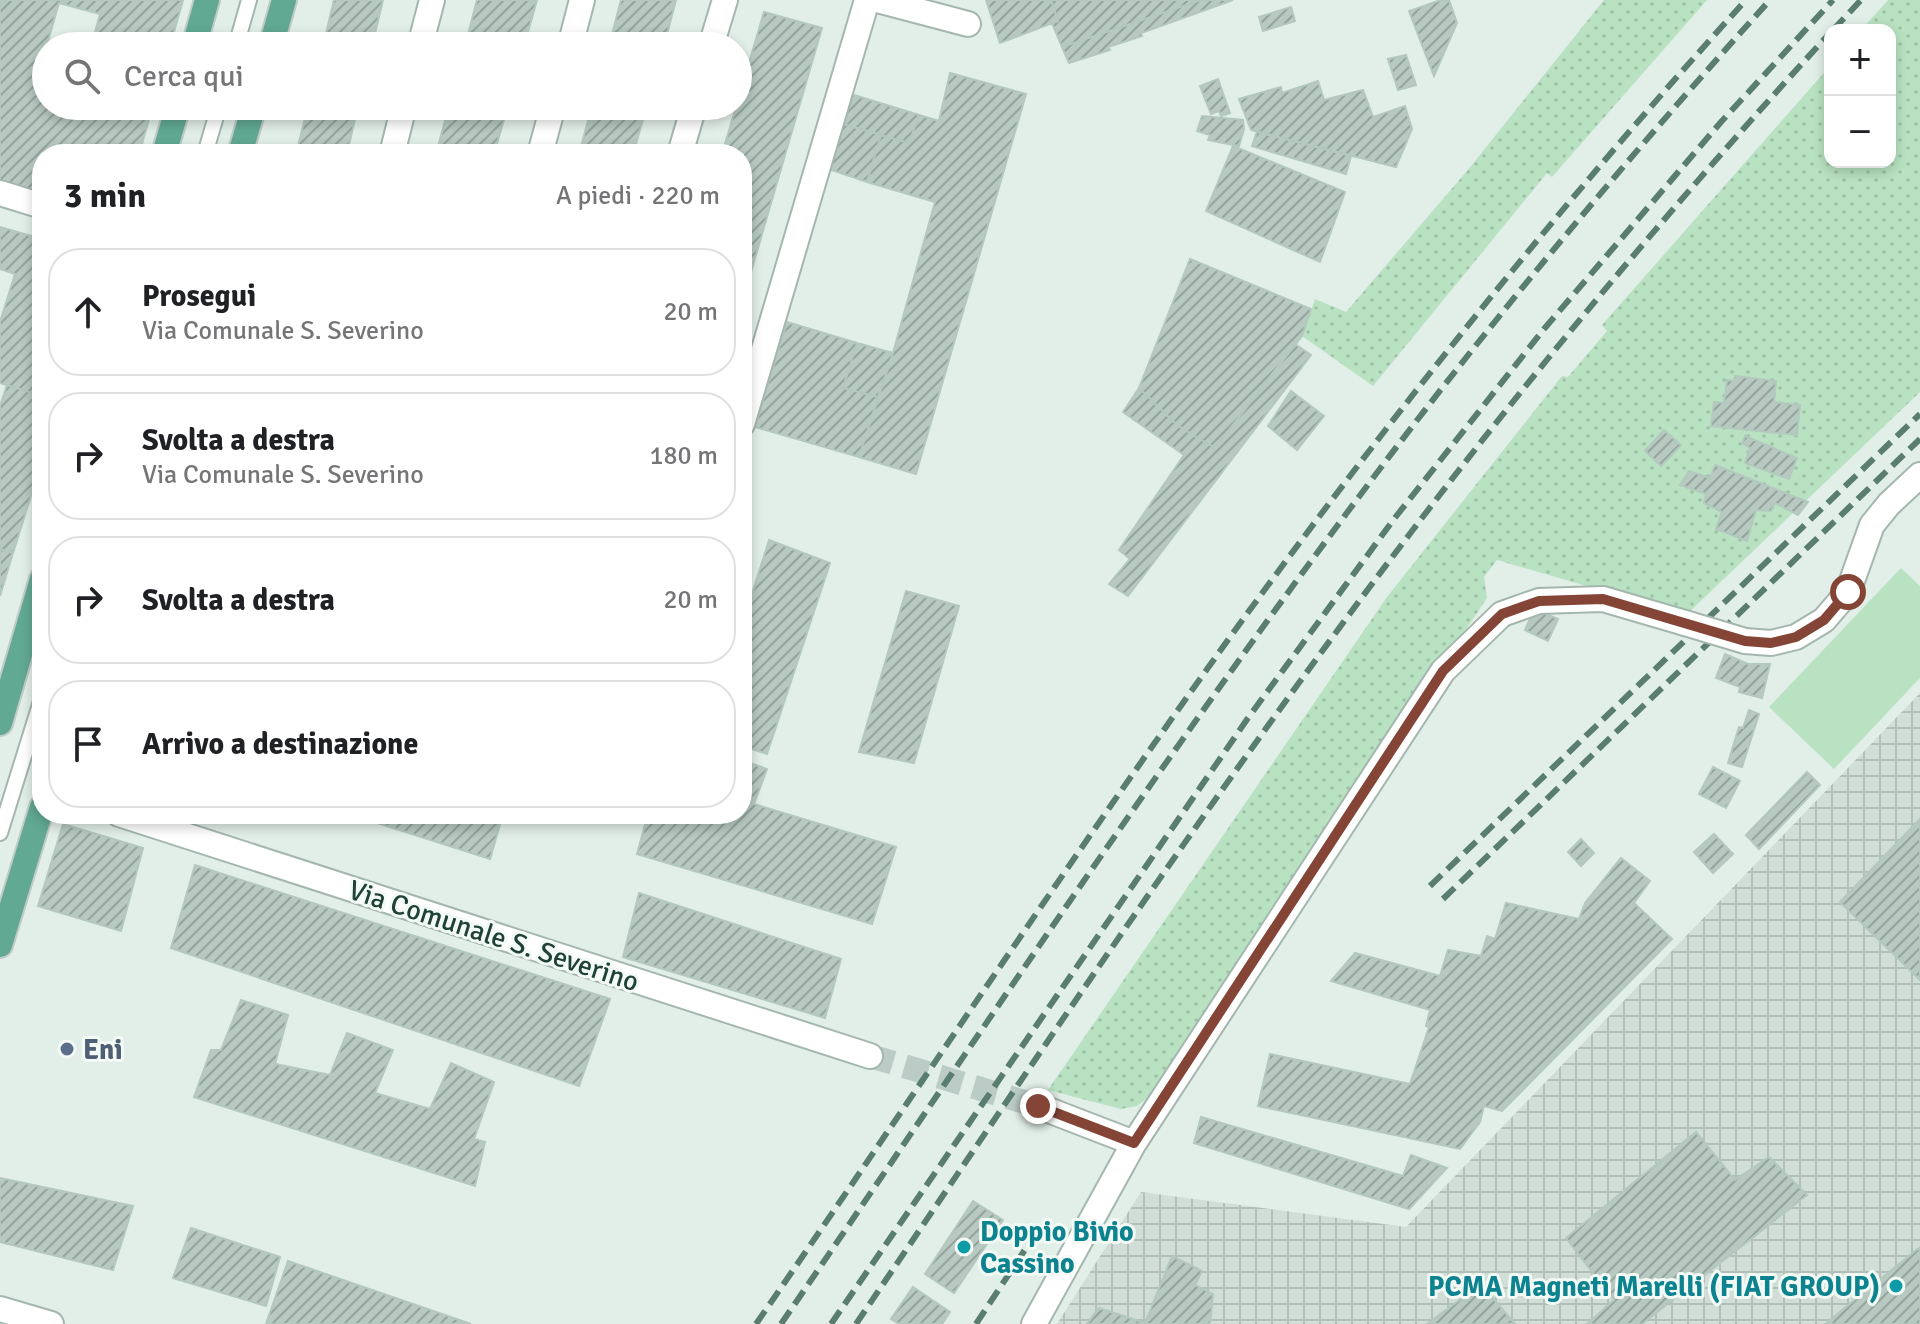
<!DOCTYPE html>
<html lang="it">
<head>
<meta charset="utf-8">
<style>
	:root { --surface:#fff; --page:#f2f2f2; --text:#202124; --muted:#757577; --line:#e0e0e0 }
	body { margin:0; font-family:Signika,sans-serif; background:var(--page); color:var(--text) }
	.controls { position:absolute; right:24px; top:24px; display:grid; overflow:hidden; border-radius:16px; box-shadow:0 4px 12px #0003 }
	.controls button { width:72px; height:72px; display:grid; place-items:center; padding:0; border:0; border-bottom:2px solid var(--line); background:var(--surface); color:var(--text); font:40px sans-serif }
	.stop { position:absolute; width:24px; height:24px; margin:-18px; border:6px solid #844537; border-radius:50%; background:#fff }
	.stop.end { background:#844537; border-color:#fff; box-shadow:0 2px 8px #0008 }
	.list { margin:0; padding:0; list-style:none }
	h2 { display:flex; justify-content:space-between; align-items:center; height:104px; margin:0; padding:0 32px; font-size:34px }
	h2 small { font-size:26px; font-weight:400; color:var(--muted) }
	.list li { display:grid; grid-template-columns:52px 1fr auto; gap:24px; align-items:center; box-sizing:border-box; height:128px; margin:0 16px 16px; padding:0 16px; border:2px solid var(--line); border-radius:32px }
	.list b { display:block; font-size:30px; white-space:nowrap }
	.list p { margin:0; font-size:26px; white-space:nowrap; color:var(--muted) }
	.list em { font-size:26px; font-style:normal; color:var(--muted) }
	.icon { flex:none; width:44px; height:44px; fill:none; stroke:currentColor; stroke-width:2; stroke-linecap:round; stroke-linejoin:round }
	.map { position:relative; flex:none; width:1920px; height:1324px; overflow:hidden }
	.search { position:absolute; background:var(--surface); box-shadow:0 4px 12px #0003; left:32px; top:32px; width:720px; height:88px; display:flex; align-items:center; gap:20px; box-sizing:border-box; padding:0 28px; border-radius:44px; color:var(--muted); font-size:30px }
	.panel { position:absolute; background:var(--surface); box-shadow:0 4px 12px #0003; left:32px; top:144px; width:720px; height:680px; border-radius:32px }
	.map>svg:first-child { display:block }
	.industrial { fill:url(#industrial-grid) }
	.grass { fill:url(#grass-dots) }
	.park { fill:#b8e2c1 }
	.building { fill:url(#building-hatch); stroke:#b3c8bf; stroke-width:2 }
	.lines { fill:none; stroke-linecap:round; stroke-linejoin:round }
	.street-tunnel { stroke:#bbcbc5; stroke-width:24; stroke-dasharray:24 12; stroke-linecap:butt }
	.lane-casing { stroke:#a4b7af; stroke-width:18 }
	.street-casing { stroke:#a4b7af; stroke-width:28 }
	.primary-casing { stroke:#c0cac7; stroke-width:28 }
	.lane { stroke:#fff; stroke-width:14 }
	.street { stroke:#fff; stroke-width:24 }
	.primary { stroke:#61a993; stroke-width:24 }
	.rail { stroke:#5a7d72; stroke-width:6; stroke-dasharray:16 8; stroke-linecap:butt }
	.street-bridge-casing { stroke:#a4b7af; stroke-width:28; stroke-linecap:butt }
	.street-bridge { stroke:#fff; stroke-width:24 }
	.route { stroke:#844537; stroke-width:10 }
	.service-dot { fill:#5c6f8a; stroke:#f3faf6; stroke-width:3 }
	.culture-dot { fill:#0f9aa8; stroke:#f3faf6; stroke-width:3 }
	.labels { text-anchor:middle; stroke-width:6; stroke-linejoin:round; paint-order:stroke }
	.street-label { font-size:28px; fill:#1f4137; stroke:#f3faf6 }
	.service-label { font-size:28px; font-weight:bold; fill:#4e5e75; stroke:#f3faf6; text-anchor:start }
	.culture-label { font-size:28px; font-weight:bold; fill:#0d838f; stroke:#f3faf6; text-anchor:start }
</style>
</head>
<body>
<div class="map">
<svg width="1920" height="1324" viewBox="0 0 1920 1324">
	<defs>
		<pattern id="industrial-grid" width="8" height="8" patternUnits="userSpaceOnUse" patternTransform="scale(2)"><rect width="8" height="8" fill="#d0ded7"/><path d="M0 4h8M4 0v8" fill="none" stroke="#b2c0b9"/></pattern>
		<pattern id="grass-dots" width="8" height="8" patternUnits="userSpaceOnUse" patternTransform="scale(2)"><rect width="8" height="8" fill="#b8e2c1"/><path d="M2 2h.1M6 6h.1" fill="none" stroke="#9ec3a6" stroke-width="1.8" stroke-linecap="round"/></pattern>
		<pattern id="building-hatch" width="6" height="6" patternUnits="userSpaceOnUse" patternTransform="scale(2)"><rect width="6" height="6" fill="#b7c9c1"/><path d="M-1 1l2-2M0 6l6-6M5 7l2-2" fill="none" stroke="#94a59e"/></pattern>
	</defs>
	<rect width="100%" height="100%" fill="#e2eee8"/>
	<path class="industrial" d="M1920 693V1324H1057L1141 1192 1406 1227Z"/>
	<path class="grass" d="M1604 0H1707L1552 177 1547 173 1373 386 1302 336 1315 299 1346 312 1467 171Z
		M1888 0H1920V392L1686 615 1497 560 1484 577 1487 598 1295 883 1274 905 1152 1095 1137 1106 1121 1109 1048 1090 1387 597 1562 376 1568 377 1607 331 1602 325 1830 66V162H1890V30H1861Z"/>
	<path class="park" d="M1901 568 1920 586V678L1834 769 1769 707Z"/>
	<path class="building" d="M0 0H183L170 46H98L92 43 100 14 59 3 42 62 46 64V106H153L139 154H42V193L0 181Z
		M334 0H383L372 46H323Z
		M477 0H537L524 46H465Z
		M621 0H676L664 46H609Z
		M986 0H1051L1058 21 1000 43Z
		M1051 0H1201L1062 47 1052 23 1058 21Z
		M1201 0H1233L1141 33 1142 36 1108 47 1110 50 1069 63 1062 47Z
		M1441 0H1449L1457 23 1434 76 1409 11Z
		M1291 7 1295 21 1263 31 1259 17Z
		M764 12 822 28 742 303V154H722Z
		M1406 55 1416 85 1398 90 1388 59Z
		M950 73 1026 94 916 474 859 457 893 353 935 202 867 182 881 135 909 143 919 115 939 121Z
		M1218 79 1230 113 1221 116 1219 111 1211 114 1200 86Z
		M1318 81 1324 100 1363 90 1373 117 1405 106 1412 129 1396 167 1251 130 1239 99 1281 87 1282 93Z
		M854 95 919 115 909 143 843 124Z
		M308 106H358L347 154H296Z
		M449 106H508L494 154H436Z
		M592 106H647L633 154H579Z
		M1202 116 1243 120 1244 129 1239 146 1208 140 1210 135 1197 131Z
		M843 124 881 135 867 182 829 169Z
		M1257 132 1351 156 1346 174 1252 146Z
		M1233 146 1345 192 1320 262 1206 211Z
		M0 227 42 239V396L0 383V322L15 274 0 269Z
		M1190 259 1311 309 1302 336 1215 448 1177 425 1139 388Z
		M787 322 857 343 843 388 878 397 859 457 755 427Z
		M857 343 893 353 878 397 843 388Z
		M1295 344 1311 355 1128 596 1109 584 1130 559 1119 550 1184 455 1123 412 1139 388 1177 425 1215 448Z
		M1735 376 1776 381 1774 402 1800 405 1797 435 1711 426 1714 402 1724 403 1727 380 1734 381Z
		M7 385 42 396V461L13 553 0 549V406Z
		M1291 391 1324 416 1297 450 1268 426Z
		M1664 430 1681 445 1661 466 1645 451Z
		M1745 436 1797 458 1789 479 1745 463 1750 448 1742 443Z
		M1715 465 1808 502 1798 515 1775 503 1771 511 1756 510 1747 541 1716 529 1722 512 1704 503 1706 494 1680 485 1689 471 1710 478Z
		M769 540 830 563 767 754 742 746V626Z
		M0 549 13 553 0 596Z
		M906 591 959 606 914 763 859 752Z
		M1534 609 1558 619 1548 641 1525 630Z
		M1725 654 1748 664H1770L1762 698 1739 692 1740 687 1716 678Z
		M1749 710 1759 714 1742 767 1728 763 1739 727 1743 728Z
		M742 760 767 769 754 804 896 847 872 924 637 854 648 814H742Z
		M1713 767 1740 781 1726 808 1699 794Z
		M1807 772 1820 785 1759 849 1746 835Z
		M349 814H503L490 859Z
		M1920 819V980L1840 902Z
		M63 824 143 848 121 931 38 906Z
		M1714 834 1733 854 1713 873 1694 852Z
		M1581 839 1594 853 1581 866 1568 852Z
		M1621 858 1650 881 1634 903 1672 939 1502 1111 1484 1106 1480 1122 1460 1149 1258 1106 1270 1054 1410 1084 1429 1027 1426 1026 1430 1010 1331 981 1355 953 1440 976 1448 950 1481 956 1487 936 1495 939 1506 903 1579 919 1585 903Z
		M195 865 610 999 579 1086 171 948Z
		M639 893 841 959 825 1018 623 957Z
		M241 1000 288 1015 275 1064 330 1075 347 1033 393 1050 375 1093 430 1109 451 1063 494 1082 474 1139 485 1142 475 1186 194 1097 211 1050H221Z
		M1201 1117 1403 1176 1411 1155 1447 1168 1409 1209 1194 1143Z
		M1696 1132 1735 1180 1769 1157 1807 1195 1642 1324H1587L1614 1300 1566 1238Z
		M0 1178 133 1206 113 1270 0 1242Z
		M973 1201 1003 1220 954 1293 925 1274Z
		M191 1228 280 1257 266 1306 173 1278Z
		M1920 1247V1324H1825Z
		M1172 1256 1202 1271 1195 1285 1213 1294 1210 1324H1087L1099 1308 1145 1323Z
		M288 1261 471 1324H266Z
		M1481 1284 1515 1324H1427Z
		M913 1287 950 1312 942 1324H899L891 1319Z"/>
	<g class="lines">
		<path class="street-tunnel" d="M870 1056 1038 1106"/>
		<g class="lane-casing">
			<path id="lane" d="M236 46 249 0
				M205 154 219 106
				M0 833 42 698"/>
		</g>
		<g class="street-casing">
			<path id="street" d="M877 0 968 24
				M420 46 432 0
				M570 46 582 0
				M711 46 725 0
				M392 154 404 106
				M540 154 553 106
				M680 154 694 106
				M0 193 42 206
				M742 424 867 0
				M1745 641 1771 643 1796 637 1824 620 1848 592 1872 525 1889 504 1920 475
				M119 814 870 1056
				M1038 1106 1134 1143
				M0 1309 51 1324
				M1034 1324 1134 1143 1443 671 1502 614 1539 601 1603 599 1685 623"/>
		</g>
		<g class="primary-casing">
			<path id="primary" d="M194 46 207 0
				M271 46 284 0
				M164 154 178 106
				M240 154 254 106
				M0 723 42 579
				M0 945 42 807"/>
		</g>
		<use href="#lane" class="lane"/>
		<use href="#street" class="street"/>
		<use href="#primary" class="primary"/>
		<path class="rail" d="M1833 30 1861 0
			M1430 886 1920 414
			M1443 899 1920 439
			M756 1324C915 1094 1069 860 1233 633 1393 413 1563 201 1746 0
			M781 1324C974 1043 1162 758 1367 486 1493 318 1629 156 1770 0
			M831 1324 1248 718 1394 519 1544 329 1721 122 1833 0
			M856 1324C1037 1057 1216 788 1412 531 1543 359 1683 193 1830 33
			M976 1324 1034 1236"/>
		<g class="street-bridge-casing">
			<path id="street-bridge" d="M1685 623 1745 641"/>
		</g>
		<use href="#street-bridge" class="street-bridge"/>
	</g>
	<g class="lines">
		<path class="route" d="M1038 1106 1134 1143 1443 671 1502 614 1539 601 1603 599 1745 641 1771 643 1796 637 1824 620 1848 592"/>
	</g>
	<circle class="service-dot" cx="67" cy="1049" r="8"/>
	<g class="culture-dot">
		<circle cx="964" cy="1247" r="8"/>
		<circle cx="1896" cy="1286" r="8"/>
	</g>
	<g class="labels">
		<g class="street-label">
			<text transform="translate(494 935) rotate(18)" y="10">Via Comunale S. Severino</text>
		</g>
		<g class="service-label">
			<text x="83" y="1059">Eni</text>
		</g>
		<g class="culture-label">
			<text x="980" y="1241">Doppio Bivio<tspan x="980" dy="32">Cassino</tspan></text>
			<text x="1880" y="1296" text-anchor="end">PCMA Magneti Marelli (FIAT GROUP)</text>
		</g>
	</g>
</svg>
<div class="controls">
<button>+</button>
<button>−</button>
</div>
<div class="stop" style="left:1848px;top:592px"></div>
<div class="stop end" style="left:1038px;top:1106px"></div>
<div class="search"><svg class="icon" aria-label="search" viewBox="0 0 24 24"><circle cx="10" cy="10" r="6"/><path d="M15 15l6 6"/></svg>Cerca qui</div>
<section class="panel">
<h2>3 min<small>A piedi · 220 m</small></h2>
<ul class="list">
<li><svg class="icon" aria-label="ahead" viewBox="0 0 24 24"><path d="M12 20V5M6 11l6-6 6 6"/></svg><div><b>Prosegui</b><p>Via Comunale S. Severino</p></div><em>20 m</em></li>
<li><svg class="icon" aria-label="right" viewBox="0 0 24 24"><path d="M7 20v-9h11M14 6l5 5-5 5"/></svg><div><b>Svolta a destra</b><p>Via Comunale S. Severino</p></div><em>180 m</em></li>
<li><svg class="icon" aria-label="right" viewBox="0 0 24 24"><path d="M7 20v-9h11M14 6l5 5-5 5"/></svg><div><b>Svolta a destra</b></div><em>20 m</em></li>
<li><svg class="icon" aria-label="arrive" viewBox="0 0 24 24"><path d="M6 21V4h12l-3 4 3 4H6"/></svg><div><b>Arrivo a destinazione</b></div></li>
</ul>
</section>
</div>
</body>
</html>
